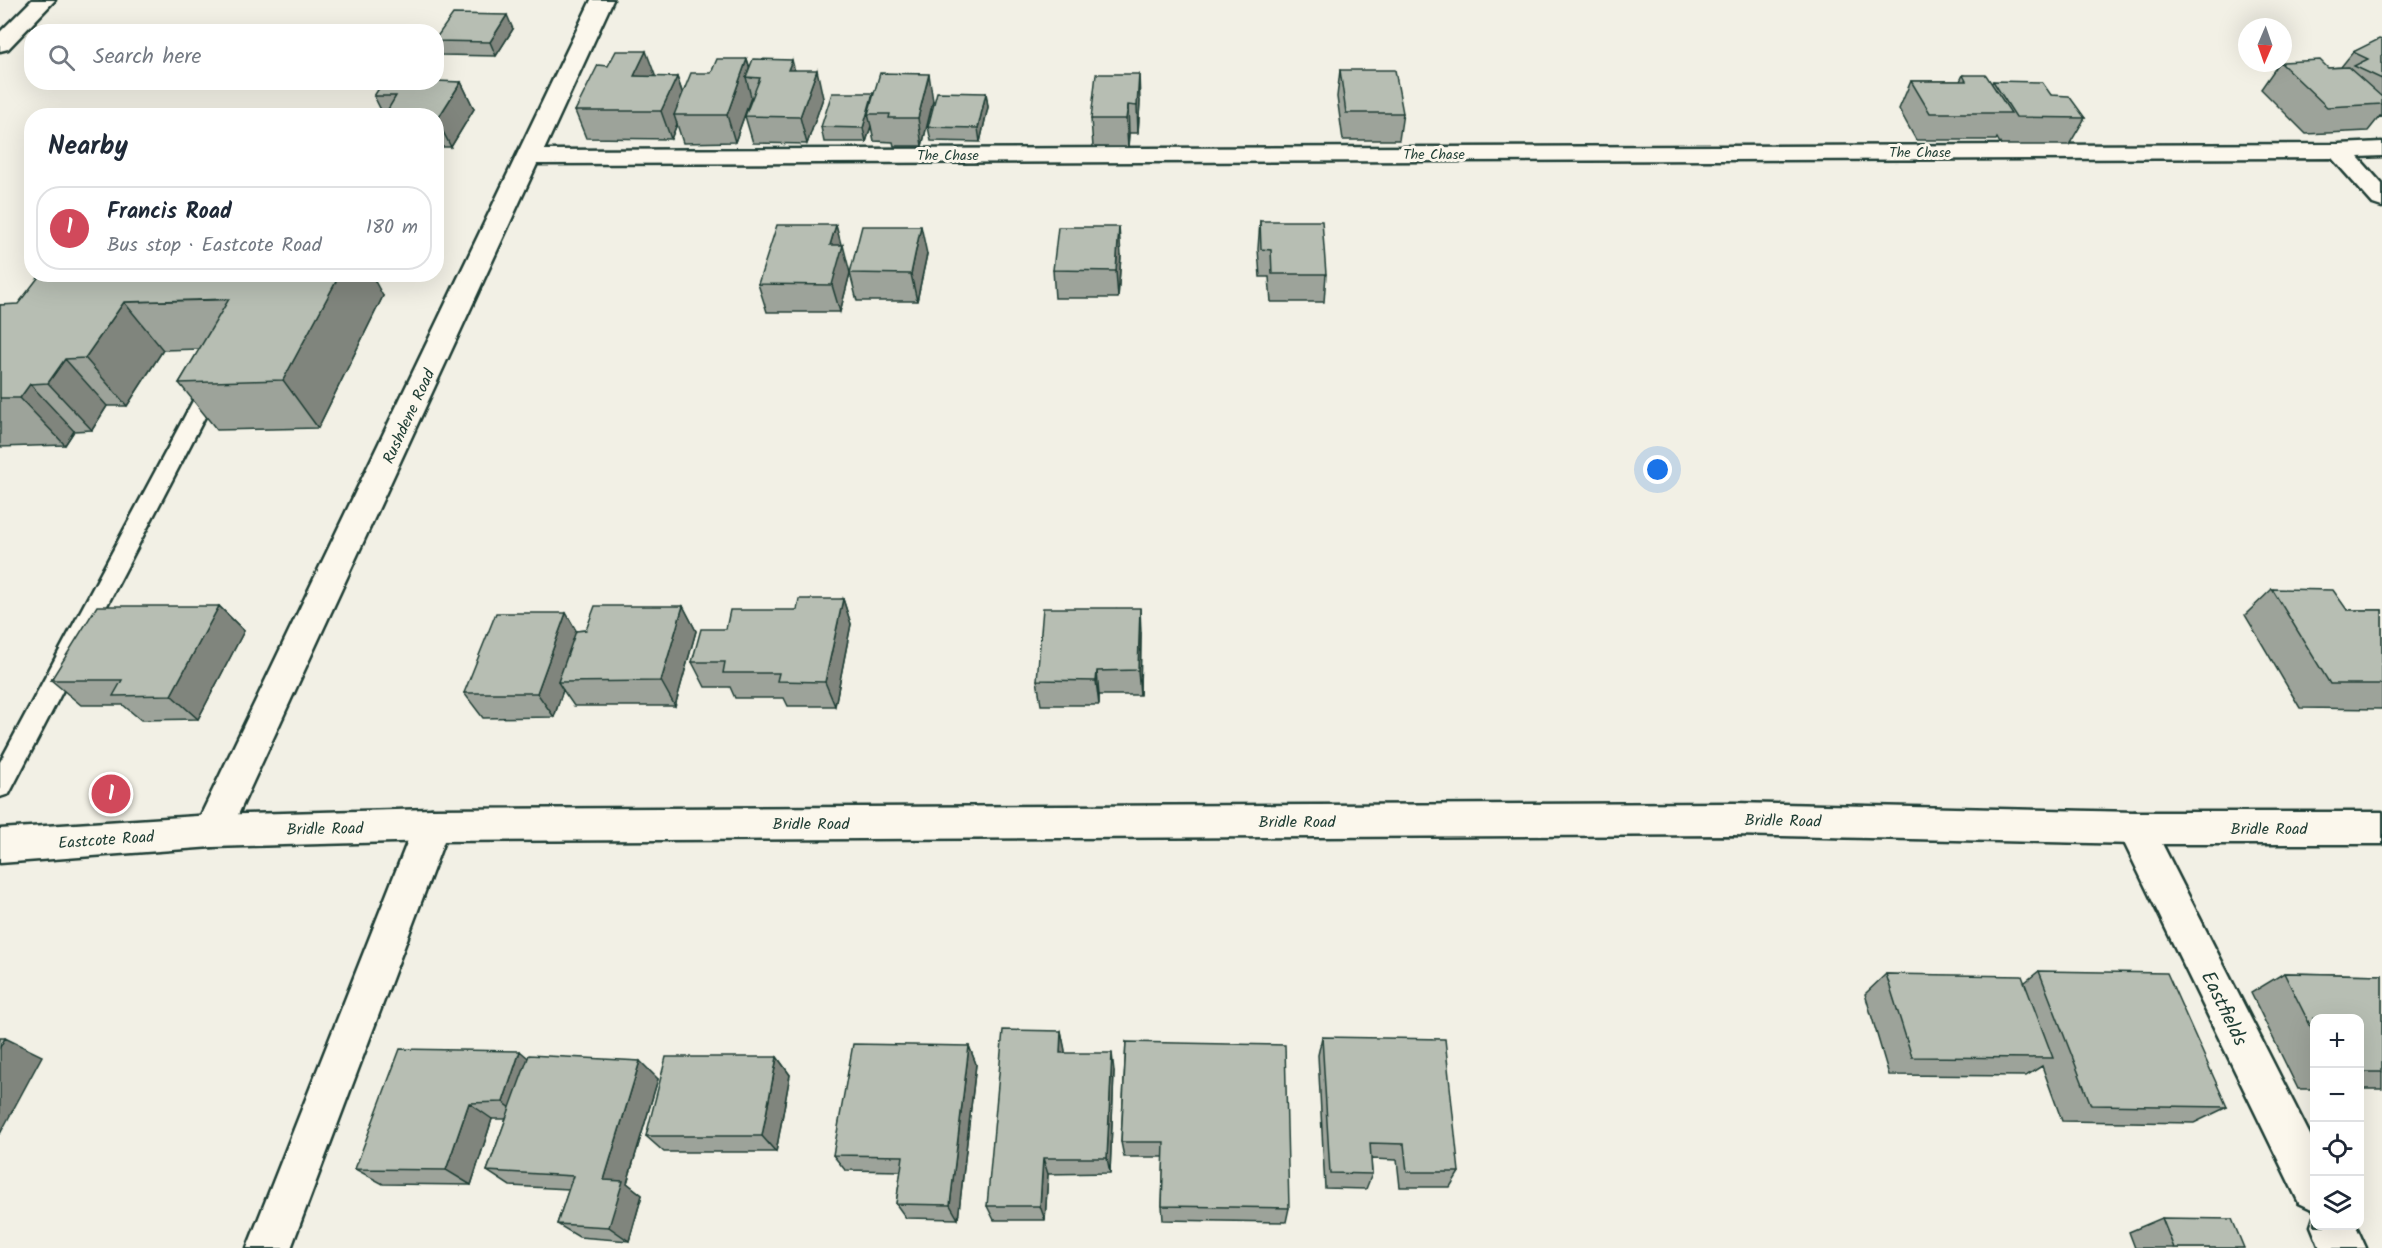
<!DOCTYPE html>
<html lang="en">
<head>
<meta charset="utf-8">
<style>
	:root { --surface:#fff; --page:#f6f6f7; --text:#1f2937; --muted:#747a83; --line:#e0e1e3; --accent:#d1495b }
	body { margin:0; font-family:Kalam,sans-serif; background:var(--page); color:var(--text) }
	.controls { position:absolute; right:18px; bottom:18px; display:grid; overflow:hidden; border-radius:12px; box-shadow:0 6px 24px #0002 }
	.controls button { width:54px; height:54px; display:grid; place-items:center; padding:0; border:0; border-bottom:2px solid var(--line); background:var(--surface); color:var(--text); font:30px sans-serif }
	.compass { position:absolute; left:2238px; top:18px; width:54px; height:54px; border-radius:50%; background:var(--surface); box-shadow:0 6px 24px #0002; rotate:182deg }
	.you { position:absolute; left:1658px; top:470px; width:21px; height:21px; margin:-15px; border:4px solid #fff; border-radius:50%; background:#1a73e8; box-shadow:0 0 0 9px #1a73e833 }
	.badge { display:grid; place-items:center; width:39px; height:39px; border-radius:50%; background:var(--accent); color:#fff; font-size:20px; font-weight:700 }
	.pin { position:absolute; translate:-50% -50%; border:3px solid #fff; box-shadow:0 2px 6px #0006 }
	.list { margin:0; padding:0; list-style:none }
	h2 { display:flex; justify-content:space-between; align-items:center; height:78px; margin:0; padding:0 24px; font-size:26px }
	h2 small { font-size:20px; font-weight:400; color:var(--muted) }
	.list li { display:grid; grid-template-columns:39px 1fr auto; gap:18px; align-items:center; box-sizing:border-box; height:84px; margin:0 12px 12px; padding:0 12px; border:2px solid var(--line); border-radius:24px }
	.list b { display:block; font-size:22px; white-space:nowrap }
	.list p { margin:0; font-size:20px; white-space:nowrap; color:var(--muted) }
	.list em { font-size:20px; font-style:normal; color:var(--muted) }
	.icon { flex:none; width:33px; height:33px; fill:none; stroke:currentColor; stroke-width:2; stroke-linecap:round; stroke-linejoin:round }
	.map { position:relative; flex:none; width:2382px; height:1248px; overflow:hidden }
	.search { position:absolute; background:var(--surface); box-shadow:0 6px 24px #0002; left:24px; top:24px; width:420px; height:66px; display:flex; align-items:center; gap:15px; box-sizing:border-box; padding:0 21px; border-radius:24px; color:var(--muted); font-size:22px }
	.panel { position:absolute; background:var(--surface); box-shadow:0 6px 24px #0002; left:24px; top:108px; width:420px; height:174px; border-radius:24px }
	.map>svg:first-child { display:block }
	.lines { fill:none; stroke-linecap:round; stroke-linejoin:round }
	.service-casing { stroke:#1f3d34; stroke-width:5 }
	.minor-casing { stroke:#1f3d34; stroke-width:5 }
	.tertiary-casing { stroke:#1f3d34; stroke-width:5 }
	.service { fill:#fbf7ec; fill-rule:evenodd }
	.minor { fill:#fbf7ec; fill-rule:evenodd }
	.tertiary { fill:#fbf7ec; fill-rule:evenodd }
	.wall { fill:#9da39a; stroke:#1f3d34; stroke-width:1.5 }
	.shaded-wall { fill:#80857d; stroke:#1f3d34; stroke-width:1.5 }
	.building { fill:#b7beb3; stroke:#1f3d34; stroke-width:1.5 }
	.labels { text-anchor:middle; stroke-width:6; stroke-linejoin:round; paint-order:stroke }
	.far-street-label { font-size:14px; fill:#1f3d34; stroke:#fbf7ec }
	.street-label { font-size:16px; fill:#1f3d34; stroke:#fbf7ec }
	.near-street-label { font-size:20px; fill:#1f3d34; stroke:#fbf7ec }
</style>
</head>
<body>
<div class="map">
<svg width="2382" height="1248" viewBox="0 0 2382 1248">
	<rect width="100%" height="100%" fill="#f2f0e5"/>
	<filter id="ink" filterUnits="userSpaceOnUse"><feTurbulence type="fractalNoise" baseFrequency=".0167" numOctaves="2"/><feDisplacementMap in="SourceGraphic" scale="12" xChannelSelector="R" yChannelSelector="G"/><feConvolveMatrix kernelMatrix="1 2 1 2 8 2 1 2 1" color-interpolation-filters="sRGB"/></filter>
	<g filter="url(#ink)">
		<g class="lines">
			<g class="service-casing">
				<path id="service" d="M212 377 219 379 222 384 9 794 0 797V762L202 384 205 379Z"/>
			</g>
			<g class="minor-casing">
				<path id="minor" d="M32 0H55L8 49 0 51V32Z
					M591 0H613L544 150 2339 144 2382 142V156L2358 157 2382 184V207L2373 204 2332 158 537 164 225 843 212 847 199 843 194 831 199 819Z
					M432 809 445 813 450 825 291 1248H247L414 825 419 813Z
					M2135 812 2148 816 2314 1143V1210L2299 1203 2117 828 2122 816Z
					M2314 1217V1226H2356L2366 1248H2320L2311 1226Z"/>
			</g>
			<g class="tertiary-casing">
				<path id="tertiary" d="M1734 803 2135 812H2382V844H2135L1734 835 432 841 212 847 0 863V829L212 815 432 809Z"/>
			</g>
			<use href="#service" class="service"/>
			<use href="#minor" class="minor"/>
			<use href="#tertiary" class="tertiary"/>
		</g>
		<path class="wall" d="M513 29 496 56 441 55 436 46V38Z
			M2382 40V117L2380 116 2368 131 2306 134 2261 89 2279 63 2328 68 2341 67 2353 52Z
			M747 59 750 68 795 70 823 98 807 144 753 143 745 116 752 99 751 97 735 142 683 143 677 124 671 139 586 138 575 111 655 77H677L683 94 711 73Z
			M1340 70 1403 113 1399 140H1343L1337 97Z
			M1963 75 1991 84 1993 81 2051 95 2085 118 2069 145H2001L1997 138 1996 140H1916L1899 109 1911 81H1960Z
			M461 82 474 109 451 147H436V116H384L374 96Z
			M986 93 988 107 980 142 931 141 928 127Z
			M873 95 933 101 922 146H894L893 142 874 141 871 126 866 142H824L821 127Z
			M1140 101 1138 133H1129L1128 147H1093L1091 119Z
			M1260 221 1326 274 1324 302H1271L1269 277H1260L1258 249Z
			M927 254 917 301H857L850 273Z
			M1121 255 1118 298H1055L1053 270Z
			M850 273 840 312H767L758 284Z
			M383 296 318 428 217 430 179 383 200 349 163 350 127 406H107L92 430 74 431 65 445 0 447V305Z
			M2272 589 2347 610H2382V709L2300 708 2245 615Z
			M843 599 851 624 835 706H788L784 698H735L730 687H705L692 662 726 629 797 610Z
			M219 606 244 631 198 719 141 720 123 705H81L51 680Z
			M683 606 696 631 675 706H574L563 690 554 717 483 718 464 693 566 613 576 631 586 630Z
			M1141 633 1140 695H1099V705H1041L1037 680Z
			M2039 971 2227 1107 2194 1123 2062 1121 2042 1066 2026 1076 1889 1075 1865 994 1886 974 2025 982Z
			M2284 973 2382 975V1089H2360V1018H2314V1089H2298L2251 993Z
			M1061 1031 1065 1053 1114 1071 1110 1173 1048 1174 1045 1220H994L987 1206Z
			M1322 1037 1459 1172 1450 1187H1400L1397 1160 1371 1159 1372 1174 1366 1189 1325 1188 1318 1055Z
			M1126 1042 1289 1208 1286 1222 1163 1220 1162 1206 1164 1157H1124L1121 1142Z
			M969 1046 976 1064 958 1219 906 1218 896 1204 901 1171 845 1170 833 1155Z
			M777 1057 790 1075 776 1152H664L646 1136Z
			M528 1058 658 1079 627 1183 642 1195 629 1241 579 1237 557 1224 569 1189 510 1186 487 1171 506 1119H492L471 1185 383 1184 355 1169Z
			M2162 1218 2244 1248H2135L2129 1232Z"/>
		<path class="shaded-wall" d="M507 15 513 29 496 56 490 42Z
			M646 51 656 78 634 76Z
			M747 59 752 78 746 77 751 97 735 142 727 115Z
			M792 60 799 87 788 70Z
			M817 70 823 98 807 144 800 117Z
			M929 74 933 101 922 146 918 118Z
			M1139 74 1140 101 1138 133 1137 106Z
			M677 77 686 104 674 115 677 124 671 139 661 111Z
			M461 82 474 109 451 147 437 120Z
			M873 93 868 114 871 126 866 142 863 128Z
			M986 93 988 107 980 142 978 128Z
			M1128 105 1129 133 1128 147 1126 119Z
			M836 225 842 248 843 245 850 273 840 312 832 285 830 245Z
			M921 226 927 254 917 301 911 274Z
			M1119 227 1121 255 1118 298 1116 271Z
			M340 274H371L383 296 318 428 283 380Z
			M124 302 163 350 127 406 85 358Z
			M65 359 107 406 92 430 48 383Z
			M30 384 74 431 65 445 20 398Z
			M843 599 851 624 835 706 825 682Z
			M219 606 244 631 198 719 171 695Z
			M683 606 696 631 675 706 661 681Z
			M1140 608 1141 633 1140 695 1138 670Z
			M566 613 581 639 558 682 563 690 554 717 537 693Z
			M1097 671 1099 695V705L1096 681Z
			M1061 1031 1065 1050 1064 1071 1060 1053Z
			M5 1038 42 1056 0 1134V1047Z
			M969 1046 976 1064 958 1219 950 1205Z
			M520 1051 541 1069 525 1119 503 1102Z
			M1112 1053 1114 1071 1110 1173 1107 1158Z
			M777 1057 790 1075 776 1152 762 1136Z
			M640 1061 658 1079 627 1183 642 1195 629 1241 609 1227 604 1180Z
			M469 1103 492 1119 471 1185 446 1170Z
			M1043 1158 1048 1174 1045 1220 1040 1206Z"/>
		<path class="building" d="M453 14 507 15 490 42 436 41V38Z
			M2379 39 2382 40V79L2354 66 2368 59 2353 52Z
			M616 51H646L634 76 677 77 661 111H575L598 65 608 66Z
			M717 59H747L727 115H674L691 73H711Z
			M753 59 792 60 788 70H817L800 117 745 116 760 78 746 77Z
			M2320 60 2328 68 2348 67 2382 97V104L2327 107 2281 63H2283V62Z
			M1340 70H1395L1403 113H1346Z
			M880 73 929 74 918 118H889L890 114H868Z
			M1096 74H1139L1137 106 1128 105 1126 119H1091Z
			M1963 75H1986L2011 113H1930L1911 81H1966Z
			M436 81 461 82 437 120 436 116H384L396 96H374L383 82H436Z
			M1993 81 2042 82 2051 95 2069 96 2085 118 2016 117Z
			M937 92 986 93 978 128 928 127Z
			M832 93H873L863 128 821 127Z
			M1260 221H1322L1326 274H1272L1271 250 1261 249Z
			M777 225H836L830 245H843L832 285 758 284Z
			M862 226H921L911 274 850 273Z
			M1058 227H1119L1116 271 1053 270Z
			M41 274H340L283 380 179 383 229 299 124 302 85 358 65 359 48 383 30 384 20 398H0V305L18 304Z
			M2272 589 2333 590 2347 610H2382V684H2330Z
			M799 599H843L825 682 777 681 779 673H723L725 662H692L701 629H726L730 610H797Z
			M97 606H219L171 695 113 696 122 680H51Z
			M595 606H683L661 681 558 682 576 631 586 630Z
			M1043 608H1140L1138 670 1097 671 1096 681 1037 680Z
			M496 613H566L537 693H464Z
			M2039 971 2167 973 2227 1107 2091 1105Z
			M2284 973 2382 975V1072H2360V1018H2314V1033Z
			M1886 974 2022 976 2053 1058 1912 1057Z
			M1003 1030 1061 1031 1060 1053H1112L1107 1158H1043L1040 1206H987Z
			M1322 1037 1445 1039 1459 1172H1407L1404 1144 1370 1143 1372 1174 1330 1173Z
			M0 1038H5L0 1047Z
			M1126 1042 1285 1045 1289 1208 1162 1206 1164 1142H1121Z
			M853 1044 969 1046 950 1205 896 1204 903 1156 833 1155Z
			M400 1049 520 1051 503 1102 469 1103 446 1170 355 1169Z
			M529 1055 640 1061 604 1180 623 1181 609 1227 557 1224 573 1176 487 1171Z
			M666 1057H777L762 1136H646Z
			M2162 1218 2232 1219 2244 1248H2174Z"/>
	</g>
	<g class="labels">
		<g class="far-street-label">
			<text x="1920" y="157">The Chase</text>
			<text x="1434" y="159">The Chase</text>
			<text x="948" y="160">The Chase</text>
		</g>
		<g class="street-label">
			<text transform="translate(408 416) rotate(-65)" y="6">Rushdene Road</text>
			<text transform="translate(1783 820) rotate(1)" y="6">Bridle Road</text>
			<text x="1297" y="827">Bridle Road</text>
			<text x="811" y="829">Bridle Road</text>
			<text transform="translate(325 828) rotate(-1)" y="6">Bridle Road</text>
			<text x="2269" y="834">Bridle Road</text>
			<text transform="translate(106 839) rotate(-4)" y="6">Eastcote Road</text>
		</g>
		<g class="near-street-label">
			<text transform="translate(2225 1008) rotate(64)" y="7">Eastfields</text>
		</g>
	</g>
</svg>
<div class="controls">
<button>+</button>
<button>−</button>
<button><svg class="icon" aria-label="locate" viewBox="0 0 24 24"><circle cx="12" cy="12" r="6"/><path d="M12 2v4M12 18v4M2 12h4M18 12h4"/></svg></button>
<button><svg class="icon" aria-label="layers" viewBox="0 0 24 24"><path d="M12 4l9 5-9 5-9-5zM3 14l9 5 9-5"/></svg></button>
</div>
<svg class="compass" viewBox="-18 -18 36 36"><path d="M0-13l5 13h-10z" fill="#e53935"/><path d="M0 13l5-13h-10z" fill="#747a83"/></svg>
<div class="you"></div>
<div class="pin badge" style="left:111px;top:794px">1</div>
<div class="search"><svg class="icon" aria-label="search" viewBox="0 0 24 24"><circle cx="10" cy="10" r="6"/><path d="M15 15l6 6"/></svg>Search here</div>
<section class="panel">
<h2>Nearby<small></small></h2>
<ul class="list">
<li><span class="badge">1</span><div><b>Francis Road</b><p>Bus stop · Eastcote Road</p></div><em>180 m</em></li>
</ul>
</section>
</div>
</body>
</html>
